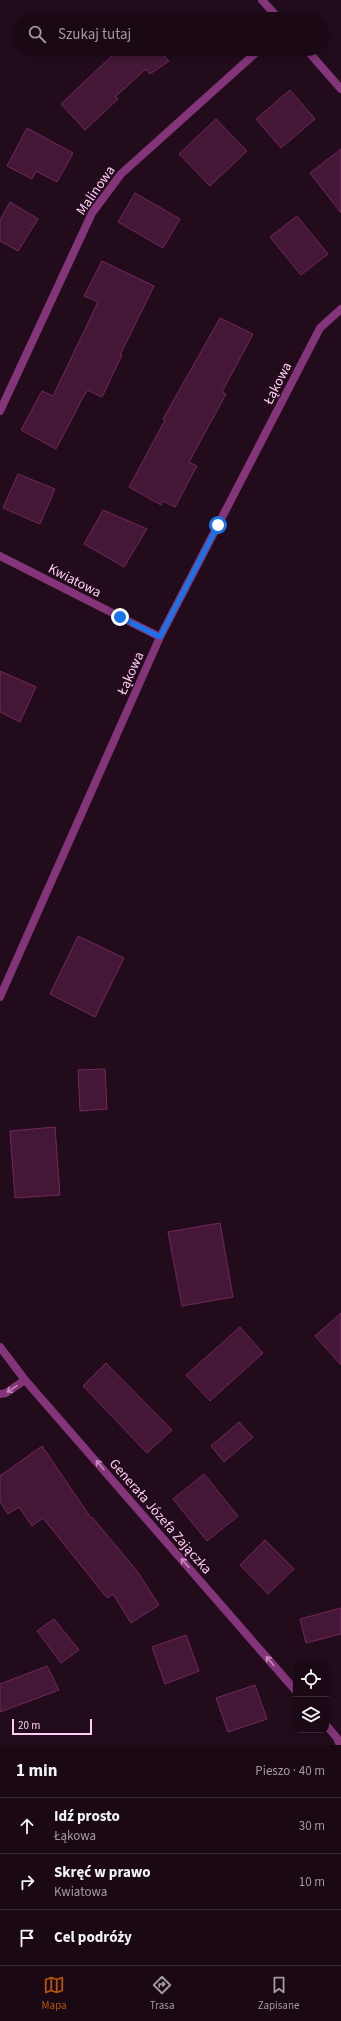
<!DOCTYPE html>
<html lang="pl">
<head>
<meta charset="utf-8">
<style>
	:root { --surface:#1a0915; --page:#271722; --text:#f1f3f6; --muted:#9f9aa0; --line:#382a34; --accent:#b45309 }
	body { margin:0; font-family:"Source Sans 3",sans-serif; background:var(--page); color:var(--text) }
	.controls { position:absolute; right:12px; bottom:12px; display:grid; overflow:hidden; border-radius:8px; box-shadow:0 2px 6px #0003 }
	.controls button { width:36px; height:36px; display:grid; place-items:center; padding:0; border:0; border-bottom:1px solid var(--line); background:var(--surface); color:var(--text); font:20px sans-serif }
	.scale { position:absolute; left:12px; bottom:10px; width:80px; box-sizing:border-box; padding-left:4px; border:2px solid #ffcdf4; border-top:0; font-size:11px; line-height:14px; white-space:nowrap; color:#ffcdf4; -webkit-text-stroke:3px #220c1c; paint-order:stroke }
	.stop { position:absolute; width:12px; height:12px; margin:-9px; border:3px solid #1a73e8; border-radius:50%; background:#fff }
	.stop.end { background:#1a73e8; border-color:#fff; box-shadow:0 1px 4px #0008 }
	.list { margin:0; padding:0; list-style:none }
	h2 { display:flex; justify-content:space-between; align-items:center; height:52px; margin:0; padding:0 16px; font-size:17px }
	h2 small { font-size:13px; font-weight:400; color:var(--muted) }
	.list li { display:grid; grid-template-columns:26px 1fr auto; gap:12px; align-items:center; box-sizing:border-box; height:56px; padding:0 16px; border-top:1px solid var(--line) }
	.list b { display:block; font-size:15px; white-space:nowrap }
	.list p { margin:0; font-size:13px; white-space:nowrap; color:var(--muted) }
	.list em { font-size:13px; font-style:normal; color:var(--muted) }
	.icon { flex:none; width:22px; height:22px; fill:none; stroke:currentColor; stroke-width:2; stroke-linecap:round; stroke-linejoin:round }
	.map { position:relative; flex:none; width:341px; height:1745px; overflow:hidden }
	.search { position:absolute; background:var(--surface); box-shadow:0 2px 6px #0003; left:12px; right:12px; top:12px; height:44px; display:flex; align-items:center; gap:10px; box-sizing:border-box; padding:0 14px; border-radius:22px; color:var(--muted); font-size:15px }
	.sheet { height:220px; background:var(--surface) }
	nav { display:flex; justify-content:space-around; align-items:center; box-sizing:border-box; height:56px; border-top:1px solid var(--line); background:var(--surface); font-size:11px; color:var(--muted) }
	nav a { display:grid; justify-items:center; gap:2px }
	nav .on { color:var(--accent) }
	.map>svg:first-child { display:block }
	.building { fill:#441736; stroke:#72275b }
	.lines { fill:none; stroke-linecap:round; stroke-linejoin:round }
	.street { stroke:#843479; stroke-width:8 }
	.oneway { stroke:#c888bd }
	.route { stroke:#1a73e8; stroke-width:5 }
	.labels { text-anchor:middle; stroke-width:3; stroke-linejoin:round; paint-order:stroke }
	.street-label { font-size:14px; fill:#ffcdf4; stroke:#220c1c }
</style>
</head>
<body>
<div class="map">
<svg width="341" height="1745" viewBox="0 0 341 1745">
	<rect width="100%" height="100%" fill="#220c1c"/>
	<path class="building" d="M119 49H167L162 54 169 61 150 74 146 69 115 97 118 99 85 130 61 104Z
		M290 90 315 119 281 148 256 119Z
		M216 119 247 151 210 186 179 154Z
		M27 128 73 153 57 182 36 171 32 179 7 166Z
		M341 149V213L310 173Z
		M135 193 180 219 163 248 118 222Z
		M10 202 38 219 18 251 0 241V220Z
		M297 216 328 254 301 275 270 237Z
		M102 261 154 286 120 355H122L102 397 87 390 56 449 21 430 42 391 53 396 98 302 84 296Z
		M220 318 253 334 222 392 226 394 189 462 197 466 175 507 163 501 161 505 129 487 165 420 163 419Z
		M18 474 55 489 40 524 3 508Z
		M103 510 147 529 124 567 84 544Z
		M0 671 36 687 20 722 0 712Z
		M78 936 124 958 95 1017 50 994Z
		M105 1069 107 1109 80 1111 78 1070Z
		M55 1127 60 1195 15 1198 10 1131Z
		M220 1223 233 1297 182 1306 168 1232Z
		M341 1313V1365L315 1336Z
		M240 1327 263 1353 210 1401 186 1375Z
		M106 1363 172 1430 147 1453 83 1386Z
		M239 1422 253 1437 224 1462 211 1446Z
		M42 1446 91 1518 92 1517 137 1571 159 1605 131 1623 113 1594 107 1598 43 1518 32 1526 19 1507 8 1514 0 1502V1476Z
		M204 1474 238 1516 207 1541 173 1499Z
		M265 1540 294 1569 268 1594 240 1565Z
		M341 1608V1634L306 1643 300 1619Z
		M54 1619 79 1650 61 1663 37 1631Z
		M186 1635 199 1671 165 1684 152 1647Z
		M47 1666 59 1690 0 1712V1684Z
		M255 1685 267 1719 228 1732 216 1698Z"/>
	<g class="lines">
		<path class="street" d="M262 0 279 19
			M306 49 341 89
			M0 411 92 213 121 174 260 49
			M0 556 160 637
			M0 997 160 637 320 328 341 309
			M0 1347 25 1380
			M0 1394 6 1393 25 1380 296 1691
			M326 1725 337 1738 340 1745"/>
	</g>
	<defs><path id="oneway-shaft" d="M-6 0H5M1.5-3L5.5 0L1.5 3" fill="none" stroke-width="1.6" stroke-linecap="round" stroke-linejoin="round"/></defs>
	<g class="oneway">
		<use href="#oneway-shaft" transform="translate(12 1389) rotate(146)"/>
		<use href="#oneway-shaft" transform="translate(100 1465) rotate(-131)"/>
		<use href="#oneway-shaft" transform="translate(185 1563) rotate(-131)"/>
		<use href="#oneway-shaft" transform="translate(270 1661) rotate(-131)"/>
	</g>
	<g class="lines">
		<path class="route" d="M120 617 160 637 218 525"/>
	</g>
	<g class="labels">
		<g class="street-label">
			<text transform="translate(95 190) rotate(-55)" y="5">Malinowa</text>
			<text transform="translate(277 383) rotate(-63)" y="5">Łąkowa</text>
			<text transform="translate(75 580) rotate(27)" y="5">Kwiatowa</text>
			<text transform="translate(130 673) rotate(-66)" y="5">Łąkowa</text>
			<text transform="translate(161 1516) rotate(49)" y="5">Generała Józefa Zajączka</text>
		</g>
	</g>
</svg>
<div class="controls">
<button><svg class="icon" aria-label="locate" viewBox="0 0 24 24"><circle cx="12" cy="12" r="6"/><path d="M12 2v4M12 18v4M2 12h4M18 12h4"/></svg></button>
<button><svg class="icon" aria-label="layers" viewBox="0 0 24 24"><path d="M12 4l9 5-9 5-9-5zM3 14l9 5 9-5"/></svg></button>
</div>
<div class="scale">20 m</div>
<div class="stop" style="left:218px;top:525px"></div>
<div class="stop end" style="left:120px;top:617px"></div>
<div class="search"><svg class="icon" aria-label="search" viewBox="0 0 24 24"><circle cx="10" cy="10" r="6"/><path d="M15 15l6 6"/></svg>Szukaj tutaj</div>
</div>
<section class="sheet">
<h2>1 min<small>Pieszo · 40 m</small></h2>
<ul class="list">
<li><svg class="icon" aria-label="ahead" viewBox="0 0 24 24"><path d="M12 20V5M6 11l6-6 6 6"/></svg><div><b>Idź prosto</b><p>Łąkowa</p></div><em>30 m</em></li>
<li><svg class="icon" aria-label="right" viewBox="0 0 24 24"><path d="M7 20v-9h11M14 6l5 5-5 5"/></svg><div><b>Skręć w prawo</b><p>Kwiatowa</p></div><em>10 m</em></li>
<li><svg class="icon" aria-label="arrive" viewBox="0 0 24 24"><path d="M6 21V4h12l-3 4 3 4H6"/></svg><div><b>Cel podróży</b></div></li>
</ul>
</section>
<nav>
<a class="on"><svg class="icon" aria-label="map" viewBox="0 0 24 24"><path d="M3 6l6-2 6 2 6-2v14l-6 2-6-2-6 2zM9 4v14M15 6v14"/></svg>Mapa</a>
<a><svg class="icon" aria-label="directions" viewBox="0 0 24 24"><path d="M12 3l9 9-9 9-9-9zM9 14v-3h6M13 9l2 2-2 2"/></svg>Trasa</a>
<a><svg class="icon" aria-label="saved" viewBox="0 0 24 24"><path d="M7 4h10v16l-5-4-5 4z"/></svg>Zapisane</a>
</nav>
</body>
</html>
